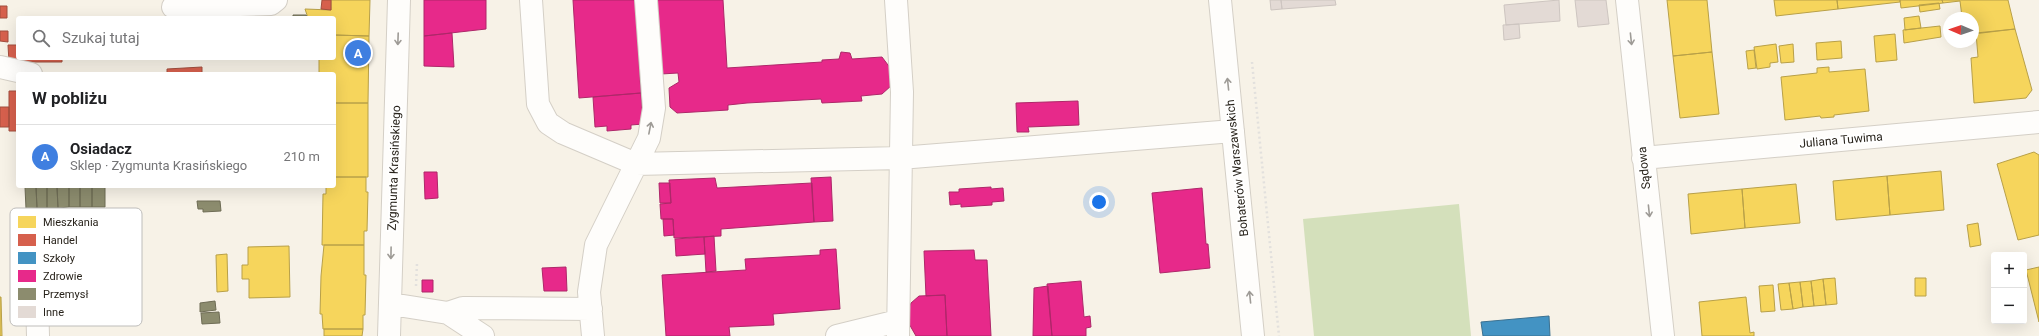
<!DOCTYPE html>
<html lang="pl">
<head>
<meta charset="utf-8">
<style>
	:root { --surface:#fff; --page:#f2f2f2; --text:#202124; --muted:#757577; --line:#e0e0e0; --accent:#706b62 }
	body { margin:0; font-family:Roboto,sans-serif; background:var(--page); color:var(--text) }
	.controls { position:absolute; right:12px; bottom:12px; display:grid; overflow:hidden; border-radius:4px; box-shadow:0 4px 16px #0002 }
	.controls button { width:36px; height:36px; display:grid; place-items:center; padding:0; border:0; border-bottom:1px solid var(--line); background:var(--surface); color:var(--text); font:20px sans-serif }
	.compass { position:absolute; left:1943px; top:12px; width:36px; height:36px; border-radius:50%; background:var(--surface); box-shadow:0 4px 16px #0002; rotate:272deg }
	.you { position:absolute; left:1099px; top:202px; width:14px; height:14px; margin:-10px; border:3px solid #fff; border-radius:50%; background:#1a73e8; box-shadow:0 0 0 6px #1a73e833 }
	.badge { display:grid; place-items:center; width:26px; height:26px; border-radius:50%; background:var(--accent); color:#fff; font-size:13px; font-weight:700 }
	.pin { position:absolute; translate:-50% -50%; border:2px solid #fff; box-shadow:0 1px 4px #0006 }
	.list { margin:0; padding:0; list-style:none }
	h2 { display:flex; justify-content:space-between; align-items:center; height:52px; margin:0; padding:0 16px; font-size:17px }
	h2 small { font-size:13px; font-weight:400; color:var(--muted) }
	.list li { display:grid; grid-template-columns:26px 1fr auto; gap:12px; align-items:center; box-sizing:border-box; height:64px; padding:0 16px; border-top:1px solid var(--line) }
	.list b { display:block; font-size:15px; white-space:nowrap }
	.list p { margin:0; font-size:13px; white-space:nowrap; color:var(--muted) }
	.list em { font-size:13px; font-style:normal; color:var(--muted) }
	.icon { flex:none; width:22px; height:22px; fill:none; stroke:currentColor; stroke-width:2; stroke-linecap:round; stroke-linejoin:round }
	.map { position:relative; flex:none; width:2039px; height:336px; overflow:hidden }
	.search { position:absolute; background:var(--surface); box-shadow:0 4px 16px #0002; left:16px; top:16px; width:320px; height:44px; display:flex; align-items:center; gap:10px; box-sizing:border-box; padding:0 14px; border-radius:4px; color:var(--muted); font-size:15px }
	.panel { position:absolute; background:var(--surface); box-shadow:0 4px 16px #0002; left:16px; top:72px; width:320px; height:116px; border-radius:4px }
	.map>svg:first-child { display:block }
	.green { fill:#d4e0bb }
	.homes { fill:#f6d55c; stroke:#b8a048 }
	.shops { fill:#d6604d; stroke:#a24e3e }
	.schools { fill:#4393c3; stroke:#3b7191 }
	.health { fill:#e7298a; stroke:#ae2769 }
	.industry { fill:#8c8c6e; stroke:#6e6c55 }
	.building { fill:#e3dad5; stroke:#cdc5c0 }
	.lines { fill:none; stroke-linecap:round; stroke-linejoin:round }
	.minor-casing { stroke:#d4cfc6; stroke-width:24 }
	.path { stroke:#e2e0dd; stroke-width:2.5; stroke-dasharray:2 3; stroke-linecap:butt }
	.minor { stroke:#fefdfb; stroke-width:22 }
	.oneway { stroke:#9e9b96 }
	.labels { text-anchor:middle; stroke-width:4; stroke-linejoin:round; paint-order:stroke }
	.street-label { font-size:12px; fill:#28231b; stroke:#fff }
	.key { fill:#fff; stroke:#bebdbb; stroke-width:1 }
	.key-label { font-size:11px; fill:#28231b }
</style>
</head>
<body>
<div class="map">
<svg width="2039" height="336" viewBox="0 0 2039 336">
	<rect width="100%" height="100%" fill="#f7f2e7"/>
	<path class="green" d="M1459 204 1471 336H1314L1303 219Z"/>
	<path class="homes" d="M331 0H370L369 36 334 35V18H308L305 9 331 10Z
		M1667 0H1707L1712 52 1673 56Z
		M1774 0H1837L1838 9 1776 16Z
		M1837 0H1900V2L1838 9Z
		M1900 0H1942L1943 3 1901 8Z
		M1942 0H2008L2015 29 1973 34V18L1962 17 1960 1 1943 3Z
		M1939 3 1940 9 1920 12 1919 5Z
		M1919 16 1921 28 1905 30 1904 18Z
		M1940 26 1941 37 1904 43 1903 30Z
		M2015 29 2032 90 2026 98 1974 103 1971 58 1978 57 1976 33Z
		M1895 34 1897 60 1876 62 1874 36Z
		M334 35 369 36 368 103H334V74H319V58H334Z
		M1841 41 1842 58 1817 60 1816 43Z
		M1776 44 1778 62 1770 63V67L1757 69 1754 47Z
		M1793 44 1794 62 1781 63 1779 46Z
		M1754 50 1756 68 1748 69 1746 51Z
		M1712 52 1719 114 1680 118 1673 56Z
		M1829 67V72L1865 69 1869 111 1834 115V117L1821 118 1820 116 1785 120 1781 77 1817 73V68Z
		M334 103H368V177H334Z
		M2034 152 2039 155V235L2018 240 1997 164Z
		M1941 171 1944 210 1890 215 1887 176Z
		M1887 176 1890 215 1836 220 1833 181Z
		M334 177H366V192H368L367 231H364V245H322L323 194H326V186H334Z
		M1796 184 1800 223 1745 228 1742 189Z
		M1742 189 1745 228 1691 234 1688 194Z
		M1978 223 1981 245 1970 247 1967 225Z
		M324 245H364V275H366L365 315H363V329H323L322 314H320L321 276Z
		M289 246 290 297 249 298V279H242V265H248V247Z
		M227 254 228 291 217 292 216 255Z
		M2039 267V322L2026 270Z
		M1835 278 1837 304 1826 305 1823 279Z
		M1915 278H1926V296H1915Z
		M1823 279 1826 305 1814 306 1811 281Z
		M1811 281 1814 306 1803 307 1800 282Z
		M1800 282 1803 307 1793 309 1789 283Z
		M1789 283 1793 309 1781 310 1778 284Z
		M1773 285 1775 311 1761 312 1759 286Z
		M0 297H1L2 336H0Z
		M1746 297 1750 333 1754 332V336H1702L1699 302Z
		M324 329H363L362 336H324Z"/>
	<path class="shops" d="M322 0H331V10L321 9Z
		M0 6H7V18H0Z
		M0 31H8V42L0 41Z
		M8 45H18V58H62V62H9Z
		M202 67V74H167V69Z
		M9 91H18V131H9Z
		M0 107H9V127H0Z"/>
	<path class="schools" d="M1549 316 1550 336H1483L1481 322Z"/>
	<path class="health" d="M424 0H486V29L424 36Z
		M573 0H635L641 93 579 98Z
		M653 0H723L727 68 822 62V60L839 59 841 52 850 53 852 59 882 57 891 69 892 85 882 94 861 96 862 101 822 103 821 99 747 103 728 105V110L677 113 670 107 669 88 679 82 678 73 661 74 658 10H654Z
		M452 33 454 67 424 66V36Z
		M641 93 643 124 631 125V129L607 131V126L595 127 593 97Z
		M1078 101 1079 125 1028 127 1029 132H1017L1016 103Z
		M424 172H437L438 198 425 199Z
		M831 177 833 221 814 222 811 178Z
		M715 178 717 188 812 183 814 222 721 229V236L674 238 673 219H661L660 204 671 203 669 180Z
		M659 183H670L671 203H660Z
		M991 187V189L1003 188 1004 201 992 202V205L961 207V204L950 205 949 192H959V189Z
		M1202 188 1206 244H1208L1210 268 1160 273 1152 193Z
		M663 219H673L674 235 664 236Z
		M714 236 716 271 706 272 704 237Z
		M704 237 705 254 676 256 675 239Z
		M836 249 840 309 773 314 774 325 729 327 730 336H666L662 275 746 270 745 259 820 255V250Z
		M974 250 975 260H987L991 336H947L945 295 926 296 924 251Z
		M566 267 567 291H544L542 268Z
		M422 280H433V292H422Z
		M1081 281 1084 317 1090 316 1091 327 1086 328V336H1052L1047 284Z
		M1048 286 1052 336H1033L1034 288Z
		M945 295 947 336H916L908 322 909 308 911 303 919 296Z"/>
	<path class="industry" d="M293 15H306L308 18H293Z
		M80 186H92V207H80Z
		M80 186V207H69V187Z
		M92 186H105V207H92Z
		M25 187H36L37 208 26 209Z
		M36 187H47V208H37Z
		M47 187H57L58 208H47Z
		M57 187H69V207L58 208Z
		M197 201H220L221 211 203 212V209H198Z
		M215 301 216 310 200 312V303Z
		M219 312 220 323 202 324 201 313Z"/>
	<path class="building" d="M1270 0H1281L1282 9 1271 10Z
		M1281 0H1335L1336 5 1282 9Z
		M1559 0 1560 21 1506 25 1504 5Z
		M1575 0H1606L1609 24 1578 27Z
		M1519 24 1520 38 1504 40 1503 25Z"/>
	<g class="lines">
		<g class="minor-casing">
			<path id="minor" d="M531 0 538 104 548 123 563 133 636 164 900 158 1233 131
				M896 0 902 92 898 336
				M1220 0 1253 336
				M1627 0 1663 336
				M173 7 271 4 276 0
				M0 67 31 74
				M1643 158 2039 122
				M35 223 38 336
				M391 304 448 313 483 336
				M448 313 463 308 591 309
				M389 336 399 0
				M593 336 589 292 596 245 649 138 654 108 646 0
				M837 336 898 321"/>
		</g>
		<path class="path" d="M1252 62 1279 336
			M416 286 417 263"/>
		<use href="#minor" class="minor"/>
	</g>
	<defs><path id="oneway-shaft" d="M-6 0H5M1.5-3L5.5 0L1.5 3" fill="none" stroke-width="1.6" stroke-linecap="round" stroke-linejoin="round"/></defs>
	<g class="oneway">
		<use href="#oneway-shaft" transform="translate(398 39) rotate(92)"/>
		<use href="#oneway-shaft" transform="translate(1631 39) rotate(84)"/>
		<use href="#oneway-shaft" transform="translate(1228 84) rotate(-96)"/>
		<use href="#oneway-shaft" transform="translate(650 128) rotate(-79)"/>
		<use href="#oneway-shaft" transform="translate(1649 211) rotate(84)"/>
		<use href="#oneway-shaft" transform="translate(391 253) rotate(91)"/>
		<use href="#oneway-shaft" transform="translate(1250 297) rotate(-96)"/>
	</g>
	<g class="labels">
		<g class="street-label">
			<text transform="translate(1841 140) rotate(-5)" y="4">Juliana Tuwima</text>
			<text transform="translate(394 168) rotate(-88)" y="4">Zygmunta Krasińskiego</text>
			<text transform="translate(1237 168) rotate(-96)" y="4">Bohaterów Warszawskich</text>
			<text transform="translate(1644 168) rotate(-96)" y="4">Sądowa</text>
		</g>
	</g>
	<rect x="10" y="208" width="132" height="118" rx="6" class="key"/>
	<rect x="18" y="216" width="18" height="12" fill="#f6d55c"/>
	<rect x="18" y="234" width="18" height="12" fill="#d6604d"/>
	<rect x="18" y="252" width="18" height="12" fill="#4393c3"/>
	<rect x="18" y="270" width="18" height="12" fill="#e7298a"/>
	<rect x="18" y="288" width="18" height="12" fill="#8c8c6e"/>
	<rect x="18" y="306" width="18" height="12" fill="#e3dad5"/>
	<g class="key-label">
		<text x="43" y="226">Mieszkania</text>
		<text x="43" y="244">Handel</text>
		<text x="43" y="262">Szkoły</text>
		<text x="43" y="280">Zdrowie</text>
		<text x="43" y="298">Przemysł</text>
		<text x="43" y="316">Inne</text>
	</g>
</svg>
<div class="controls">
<button>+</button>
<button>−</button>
</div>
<svg class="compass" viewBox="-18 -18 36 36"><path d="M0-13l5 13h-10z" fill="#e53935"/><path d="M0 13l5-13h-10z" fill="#757577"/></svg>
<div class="you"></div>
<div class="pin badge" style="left:358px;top:53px;background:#3f7fe0">A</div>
<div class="search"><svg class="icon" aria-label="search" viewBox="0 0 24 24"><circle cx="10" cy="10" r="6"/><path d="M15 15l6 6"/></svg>Szukaj tutaj</div>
<section class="panel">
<h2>W pobliżu<small></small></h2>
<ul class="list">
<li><span class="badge" style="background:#3f7fe0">A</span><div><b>Osiadacz</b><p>Sklep · Zygmunta Krasińskiego</p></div><em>210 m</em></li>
</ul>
</section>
</div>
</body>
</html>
